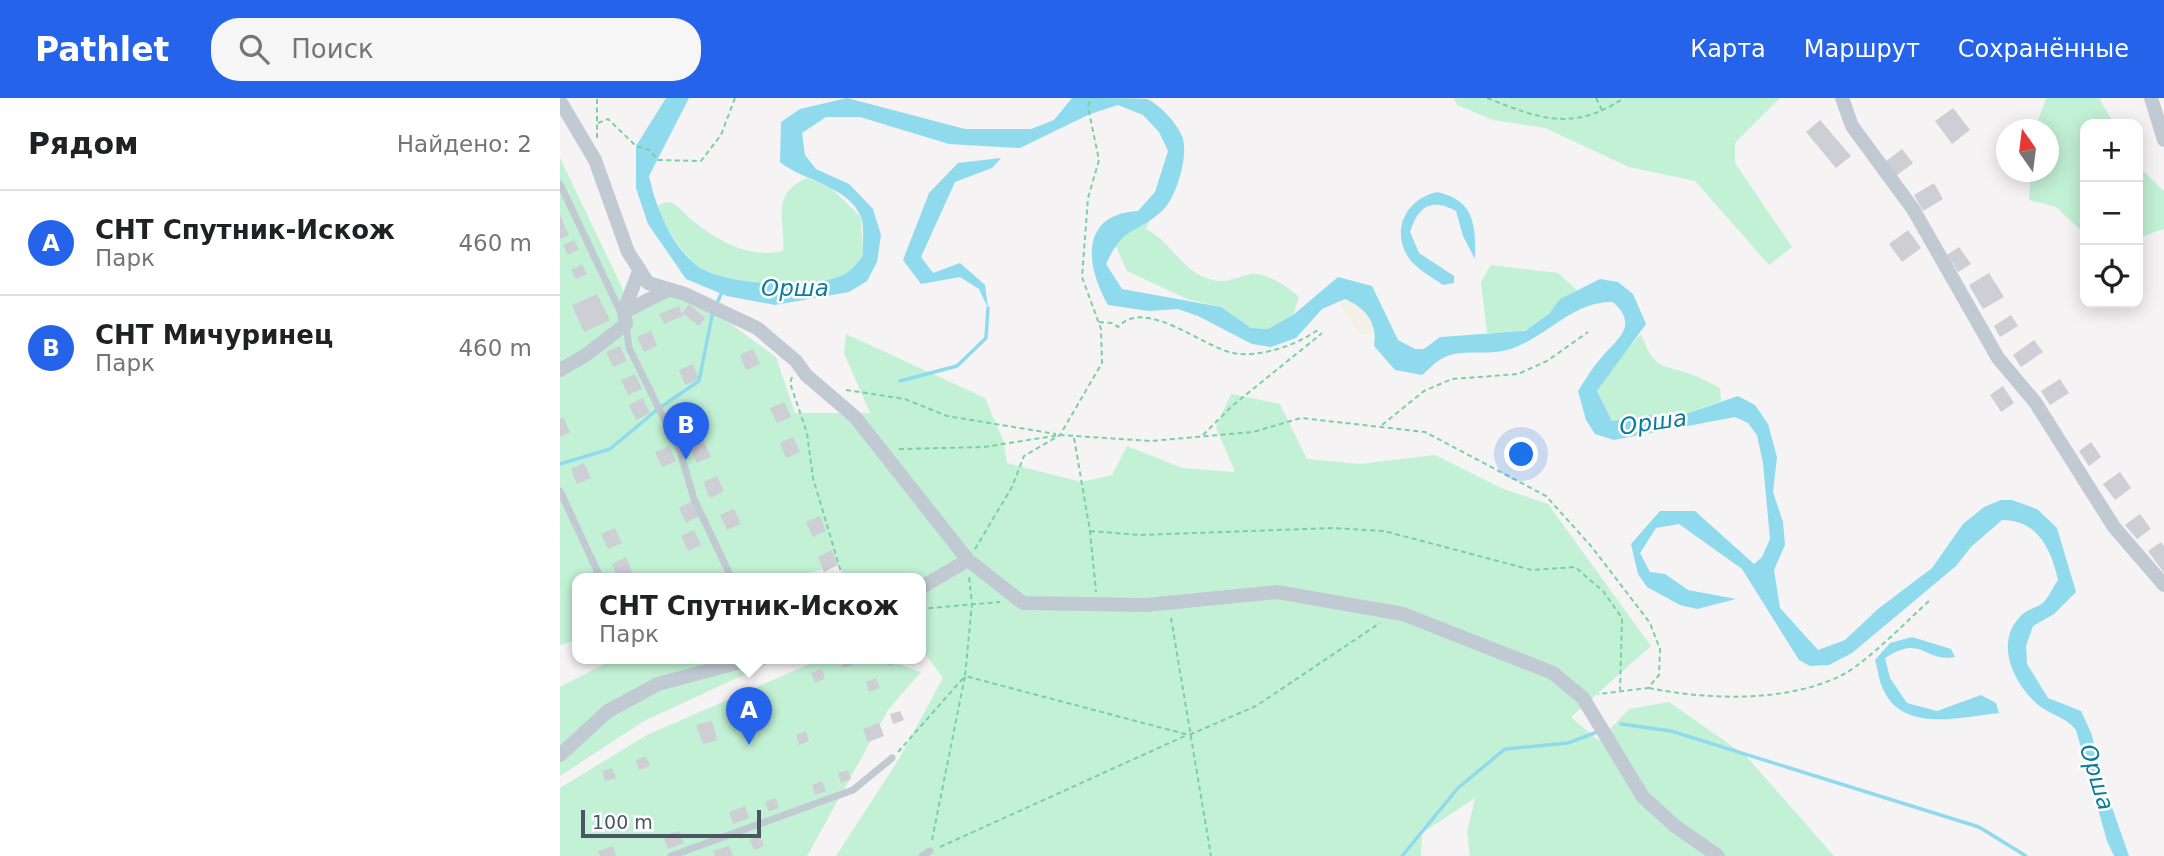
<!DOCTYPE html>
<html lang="ru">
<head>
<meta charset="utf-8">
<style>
	:root { --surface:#fff; --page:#f6f6f6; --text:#202124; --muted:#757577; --line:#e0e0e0; --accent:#2563eb }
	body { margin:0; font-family:"DejaVu Sans",sans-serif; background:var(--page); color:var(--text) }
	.controls { position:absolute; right:21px; top:21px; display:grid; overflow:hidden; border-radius:14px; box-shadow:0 4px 18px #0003 }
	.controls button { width:63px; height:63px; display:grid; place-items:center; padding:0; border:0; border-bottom:2px solid var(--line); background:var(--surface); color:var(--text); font:35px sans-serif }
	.compass { position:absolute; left:1436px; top:21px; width:63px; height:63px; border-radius:50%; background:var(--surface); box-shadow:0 4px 18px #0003; rotate:346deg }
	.scale { position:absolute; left:21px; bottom:18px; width:180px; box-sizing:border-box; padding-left:7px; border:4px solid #4a5661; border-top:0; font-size:19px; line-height:24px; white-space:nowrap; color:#4a5661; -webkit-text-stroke:5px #fff; paint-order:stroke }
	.you { position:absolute; left:962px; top:357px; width:24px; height:24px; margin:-18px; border:5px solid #fff; border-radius:50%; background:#1a73e8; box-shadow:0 0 0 10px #1a73e833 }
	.badge { display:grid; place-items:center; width:46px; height:46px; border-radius:50%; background:var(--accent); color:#fff; font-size:23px; font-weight:700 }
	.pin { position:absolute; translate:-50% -58px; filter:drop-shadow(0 2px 4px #0008) }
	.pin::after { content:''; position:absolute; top:37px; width:24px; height:21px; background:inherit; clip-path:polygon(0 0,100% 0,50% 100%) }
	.popup { position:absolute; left:12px; top:475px; width:354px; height:91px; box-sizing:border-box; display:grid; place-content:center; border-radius:14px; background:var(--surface); filter:drop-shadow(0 2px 5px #0005); font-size:23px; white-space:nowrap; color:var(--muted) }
	.popup b { font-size:26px; color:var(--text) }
	.popup::after { content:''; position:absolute; left:50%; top:100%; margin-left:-14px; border:14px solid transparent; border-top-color:var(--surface) }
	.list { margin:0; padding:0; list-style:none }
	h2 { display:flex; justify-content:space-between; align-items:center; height:91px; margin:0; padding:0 28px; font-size:30px }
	h2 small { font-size:23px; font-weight:400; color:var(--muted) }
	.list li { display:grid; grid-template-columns:46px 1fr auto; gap:21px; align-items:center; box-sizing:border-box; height:105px; padding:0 28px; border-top:2px solid var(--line) }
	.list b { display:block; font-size:26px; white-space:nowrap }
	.list p { margin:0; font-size:23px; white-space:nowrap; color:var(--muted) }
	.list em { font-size:23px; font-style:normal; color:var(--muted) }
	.icon { flex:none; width:38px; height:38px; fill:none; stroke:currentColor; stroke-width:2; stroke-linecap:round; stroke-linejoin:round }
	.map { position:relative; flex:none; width:1604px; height:758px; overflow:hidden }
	header { display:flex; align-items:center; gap:42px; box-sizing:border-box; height:98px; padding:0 35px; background:var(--accent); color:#fff }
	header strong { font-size:33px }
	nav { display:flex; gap:38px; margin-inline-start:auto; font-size:24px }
	.search { width:490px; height:63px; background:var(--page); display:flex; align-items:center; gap:18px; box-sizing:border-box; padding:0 24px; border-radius:28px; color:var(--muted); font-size:26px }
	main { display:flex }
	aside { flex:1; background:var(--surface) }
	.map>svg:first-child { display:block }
	.green { fill:#c3f1d5 }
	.sand { fill:#f5f0e5 }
	.water { fill:#90daee }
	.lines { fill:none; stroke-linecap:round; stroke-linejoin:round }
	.stream { stroke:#90daee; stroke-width:3.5 }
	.building { fill:#cdcfd5 }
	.path { stroke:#7ad0a6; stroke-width:2; stroke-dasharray:5 3.5; stroke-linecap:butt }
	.service { stroke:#c1cad2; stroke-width:7 }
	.minor { stroke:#c1cad2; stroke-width:14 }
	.labels { text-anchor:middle; stroke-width:5; stroke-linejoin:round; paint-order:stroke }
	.water-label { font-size:23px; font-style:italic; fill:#0c7c9b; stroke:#fff }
</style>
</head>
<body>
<header>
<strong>Pathlet</strong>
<div class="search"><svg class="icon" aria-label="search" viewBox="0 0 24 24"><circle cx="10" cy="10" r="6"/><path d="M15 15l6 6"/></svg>Поиск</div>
<nav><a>Карта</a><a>Маршрут</a><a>Сохранённые</a></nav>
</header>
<main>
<aside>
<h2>Рядом<small>Найдено: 2</small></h2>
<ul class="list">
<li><span class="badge">A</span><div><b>СНТ Спутник-Искож</b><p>Парк</p></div><em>460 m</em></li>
<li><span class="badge">B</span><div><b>СНТ Мичуринец</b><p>Парк</p></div><em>460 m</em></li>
</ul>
</aside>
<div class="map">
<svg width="1604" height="758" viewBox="0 0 1604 758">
	<rect width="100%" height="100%" fill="#f5f3f3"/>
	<path class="green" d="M894 0H1220L1175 45V65L1232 149 1209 167 1135 83 1069 69 985 30 933 22 897 7Z
		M1486 0H1539L1554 26H1525V136L1496 109 1469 102 1471 74H1489V32L1475 31Z
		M0 60 68 202 125 193 216 259 235 315H310L284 255 286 236 425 300 443 342 447 365 521 384 552 377 567 348 622 370 675 374 656 329 671 296 720 306 747 361 800 366 875 357 941 390 988 406 1091 548 1011 619 1039 643 1069 611 1109 604 1186 658 1274 758H910L907 734 915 700 862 735 861 758H276L339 661 383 580 361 550 360 481H284L279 466 230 481H18L17 542 0 547Z
		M1578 68 1604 93V131L1578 140Z
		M247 80 271 90 301 119 303 158C298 163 294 170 288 174 262 193 159 189 135 166 121 153 110 134 99 119L96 109C102 106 106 102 112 105 119 108 126 118 133 123 158 143 190 161 223 153 226 121 209 97 247 80Z
		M590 122 586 131C614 145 623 179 659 183 669 184 681 178 691 176 706 174 728 189 739 199L733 217 709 231 691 230 661 209 627 201 567 173 555 146 570 132Z
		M931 167 998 175 1017 192C998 202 986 224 965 232 955 236 938 235 927 235L921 184Z
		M1081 236C1093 266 1095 266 1124 274 1136 277 1149 285 1160 290L1161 303 1114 320 1090 317 1052 323 1037 294 1055 265Z
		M54 561H218L84 623 0 678V589Z
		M261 561H324L361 574 328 612 247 758H0V690L87 637Z"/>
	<path class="sand" d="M785 201 801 208 816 234 800 237 779 204Z"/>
	<path class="water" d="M106 0H129L89 78C96 110 110 145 136 167 161 188 262 193 288 174 294 170 298 163 303 158 302 147 305 129 301 119 289 88 243 83 220 64L221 24 240 11 287 0 405 31H471L494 22 512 0C529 0 572 0 587 1 600 7 619 27 623 41 628 60 616 99 603 112 577 137 565 125 546 166L562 191 661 209 691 230 708 231 733 217 778 179 812 188 838 242 855 251H864L880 239 965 233 989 216 1000 201 1040 181 1058 184 1073 196 1086 226 1037 293 1052 323 1090 317 1114 320 1178 298 1195 307 1208 326 1217 359 1213 394 1223 424 1225 447 1214 472 1220 510 1258 552 1285 542 1318 511 1372 470 1403 426 1424 409 1441 402H1452L1477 411 1497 430 1516 494 1494 516 1473 528 1466 548 1467 566 1488 600 1521 613 1532 637 1540 675 1569 758H1554L1547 743 1516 632C1505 618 1489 617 1476 605 1452 583 1433 541 1464 515 1469 511 1478 509 1483 505 1489 499 1493 489 1498 482 1491 451 1478 422 1442 422L1411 449 1396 468 1292 555 1269 567 1250 568 1239 562 1182 471 1119 426 1096 430 1080 455 1090 474 1105 476 1128 492 1176 501 1137 511 1120 507 1087 489 1078 476 1071 446 1100 413H1135L1194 466 1202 459 1210 441 1203 365 1197 337 1188 325 1175 319 1054 342 1035 336 1026 322 1018 293C1025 282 1032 270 1041 260 1058 240 1079 228 1053 204 1011 203 986 241 947 252 927 258 902 250 883 260 875 264 868 272 862 277L835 272 814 248C818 226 806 210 785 201L762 211 736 240 711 249 692 246 638 218 618 211 589 213 548 207C525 167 520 116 578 113L595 94 608 53 599 34 583 17 558 7 530 16 460 50 389 46 300 19H266L242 35 245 57 256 71 289 86 313 111 321 137 317 164 307 183 289 194 215 207 167 198 126 181 88 126 76 90V48Z
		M441 60 432 70 395 84 361 159 373 175 400 165 425 187 428 210 419 191 400 179 361 186 343 162 369 95 398 65Z
		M877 94C914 102 916 126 915 161L903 138 896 113C871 99 858 109 850 134L859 155 894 178V185L883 187C873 180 859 172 851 163 829 135 845 101 877 94Z
		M1352 539 1391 551 1395 559C1364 565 1363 535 1325 560L1330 580 1347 605 1377 613 1421 597 1436 605 1439 615C1402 619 1344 635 1324 593 1319 584 1318 572 1315 562L1330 545Z"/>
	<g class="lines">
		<path class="stream" d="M158 203 163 192
			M340 283 397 268 426 240 428 210
			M0 366 50 351 98 311 139 283 153 213
			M1061 626 1111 633 1419 729 1466 758
			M842 758 898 690 945 651 1008 645 1037 634"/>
	</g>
	<path class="building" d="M1393 10 1410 32 1392 46 1375 23Z
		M1260 22 1291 58 1276 70 1246 34Z
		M1342 51 1353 65 1336 78 1325 64Z
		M1374 85 1383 101 1363 113 1354 97Z
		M0 117 9 137 0 141Z
		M1348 132 1361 150 1342 164 1329 146Z
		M14 142 19 151 8 157 3 147Z
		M1399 149 1411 166 1398 174 1387 157Z
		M22 166 27 176 16 181 11 172Z
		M1429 175 1444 199 1423 211 1409 187Z
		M37 196 50 222 24 234 12 207Z
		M129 206 145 220 139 228 122 215Z
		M119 208 123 218 104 226 99 216Z
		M1451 217 1458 228 1440 239 1434 228Z
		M91 233 97 248 84 254 77 239Z
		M1474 242 1483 254 1461 269 1453 257Z
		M60 248 67 263 53 269 46 254Z
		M193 251 200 266 186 272 180 257Z
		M133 266 139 281 125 287 119 272Z
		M75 276 82 291 68 297 61 282Z
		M1500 281 1509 295 1490 307 1481 293Z
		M1443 288 1454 305 1441 314 1430 297Z
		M83 300 90 315 76 322 69 307Z
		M224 304 231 319 217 325 210 310Z
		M127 312 134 327 121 333 114 318Z
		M3 319 10 334 0 339V321Z
		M233 339 240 354 226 360 220 345Z
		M144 344 151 359 137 365 130 350Z
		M1531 344 1541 359 1529 368 1519 353Z
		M109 348 116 363 102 369 95 354Z
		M24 365 31 380 17 386 11 371Z
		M1560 374 1571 390 1555 402 1543 386Z
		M157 378 164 393 150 400 143 384Z
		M132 403 139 418 126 425 119 410Z
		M174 411 181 426 167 432 160 417Z
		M1580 416 1591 431 1577 441 1565 427Z
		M260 418 266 433 253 439 246 424Z
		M55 430 62 445 48 451 41 436Z
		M134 432 141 447 128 453 121 438Z
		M1601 444 1604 448V475L1588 453Z
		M272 452 278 467 264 474 258 459Z
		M66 459 72 474 58 481 52 466Z
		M33 474 36 481H18Z
		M279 561H291L293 567 283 570Z
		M326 561H348V562L329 568Z
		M262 571 265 581 255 585 251 575Z
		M316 580 320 590 309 594 306 584Z
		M195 607 199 617 188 621 185 611Z
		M340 613 344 622 333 626 330 616Z
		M152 623 157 642 143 646 136 627Z
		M319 625 324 638 308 644 303 631Z
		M246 633 249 643 239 647 236 637Z
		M86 658 90 668 79 672 76 662Z
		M52 670 56 680 45 683 42 673Z
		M288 672 291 681 281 685 278 675Z
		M262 683 266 693 255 697 252 687Z
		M216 700 219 710 209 713 205 704Z
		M185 708 189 720 173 726 169 714Z
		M119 733 124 745 108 751 103 738Z
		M200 738 204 748 194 752 190 742Z
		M53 748 56 758H40L38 753Z
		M169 748 173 758H155L153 753Z"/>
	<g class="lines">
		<path class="path" d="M927 0C980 21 1013 34 1064 0
			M1036 0 1043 14
			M38 25 48 21 76 48 89 52 98 62 141 63 161 37 175 0
			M37 40V0
			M539 224 552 225 558 229C585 199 641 248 673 255 698 260 735 248 756 233L762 236
			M232 279 230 285 247 335 253 380 283 481
			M286 292 345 301 387 318 496 336
			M822 327 864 293 892 281 958 276 987 263 1028 234
			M643 337 672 308 761 236
			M514 340 530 433 536 494
			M339 351 424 349 500 337 591 343 693 334 741 320 865 334 986 398 1031 448 1090 525 1100 551 1099 577 1088 590 1038 596
			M530 433 580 437 773 430 824 433 972 472 1015 469 1043 493 1062 520 1060 592
			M415 451 452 389 464 358 500 337 542 265 541 231 522 179 528 100 539 62 528 9 530 0
			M360 511 440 504
			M611 520 651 758
			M1089 590C1148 602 1229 605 1284 576 1308 563 1348 522 1370 502
			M338 654 405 578 412 505 409 479
			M372 742 405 578 629 637 696 608 820 525
			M380 749 627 637"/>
		<path class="service" d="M0 86 61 215
			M66 226 69 250 120 353 134 401 172 481
			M0 393 41 481
			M111 758 293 692 332 660
			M362 758 370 753"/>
		<path class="minor" d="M1282 0 1292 28 1353 111 1438 260 1475 304 1554 429 1604 487
			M1591 0 1604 42
			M0 3 35 62 68 154 88 185 125 196 197 230 236 263 246 277 295 319 408 462 463 505 586 507 717 494 843 516 993 575 1023 600 1083 699 1115 728 1158 758
			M64 213 79 173
			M0 272 26 257 66 226 64 214 108 192
			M360 490 408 462
			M0 657 48 613 98 586 192 561"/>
	</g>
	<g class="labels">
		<g class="water-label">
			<text x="235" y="198">Орша</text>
			<text transform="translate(1093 324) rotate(-8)" y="8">Орша</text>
			<text transform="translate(1537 679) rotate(73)" y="8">Орша</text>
		</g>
	</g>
</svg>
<div class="controls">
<button>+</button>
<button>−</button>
<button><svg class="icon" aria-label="locate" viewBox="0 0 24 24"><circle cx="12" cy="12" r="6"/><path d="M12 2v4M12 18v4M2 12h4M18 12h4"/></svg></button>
</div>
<svg class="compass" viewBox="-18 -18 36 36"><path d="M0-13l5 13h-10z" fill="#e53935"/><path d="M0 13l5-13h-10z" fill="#757577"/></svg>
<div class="scale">100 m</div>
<div class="you"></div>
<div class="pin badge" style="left:189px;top:647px">A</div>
<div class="popup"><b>СНТ Спутник-Искож</b>Парк</div>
<div class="pin badge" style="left:126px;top:362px">B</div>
</div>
</main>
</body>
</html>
